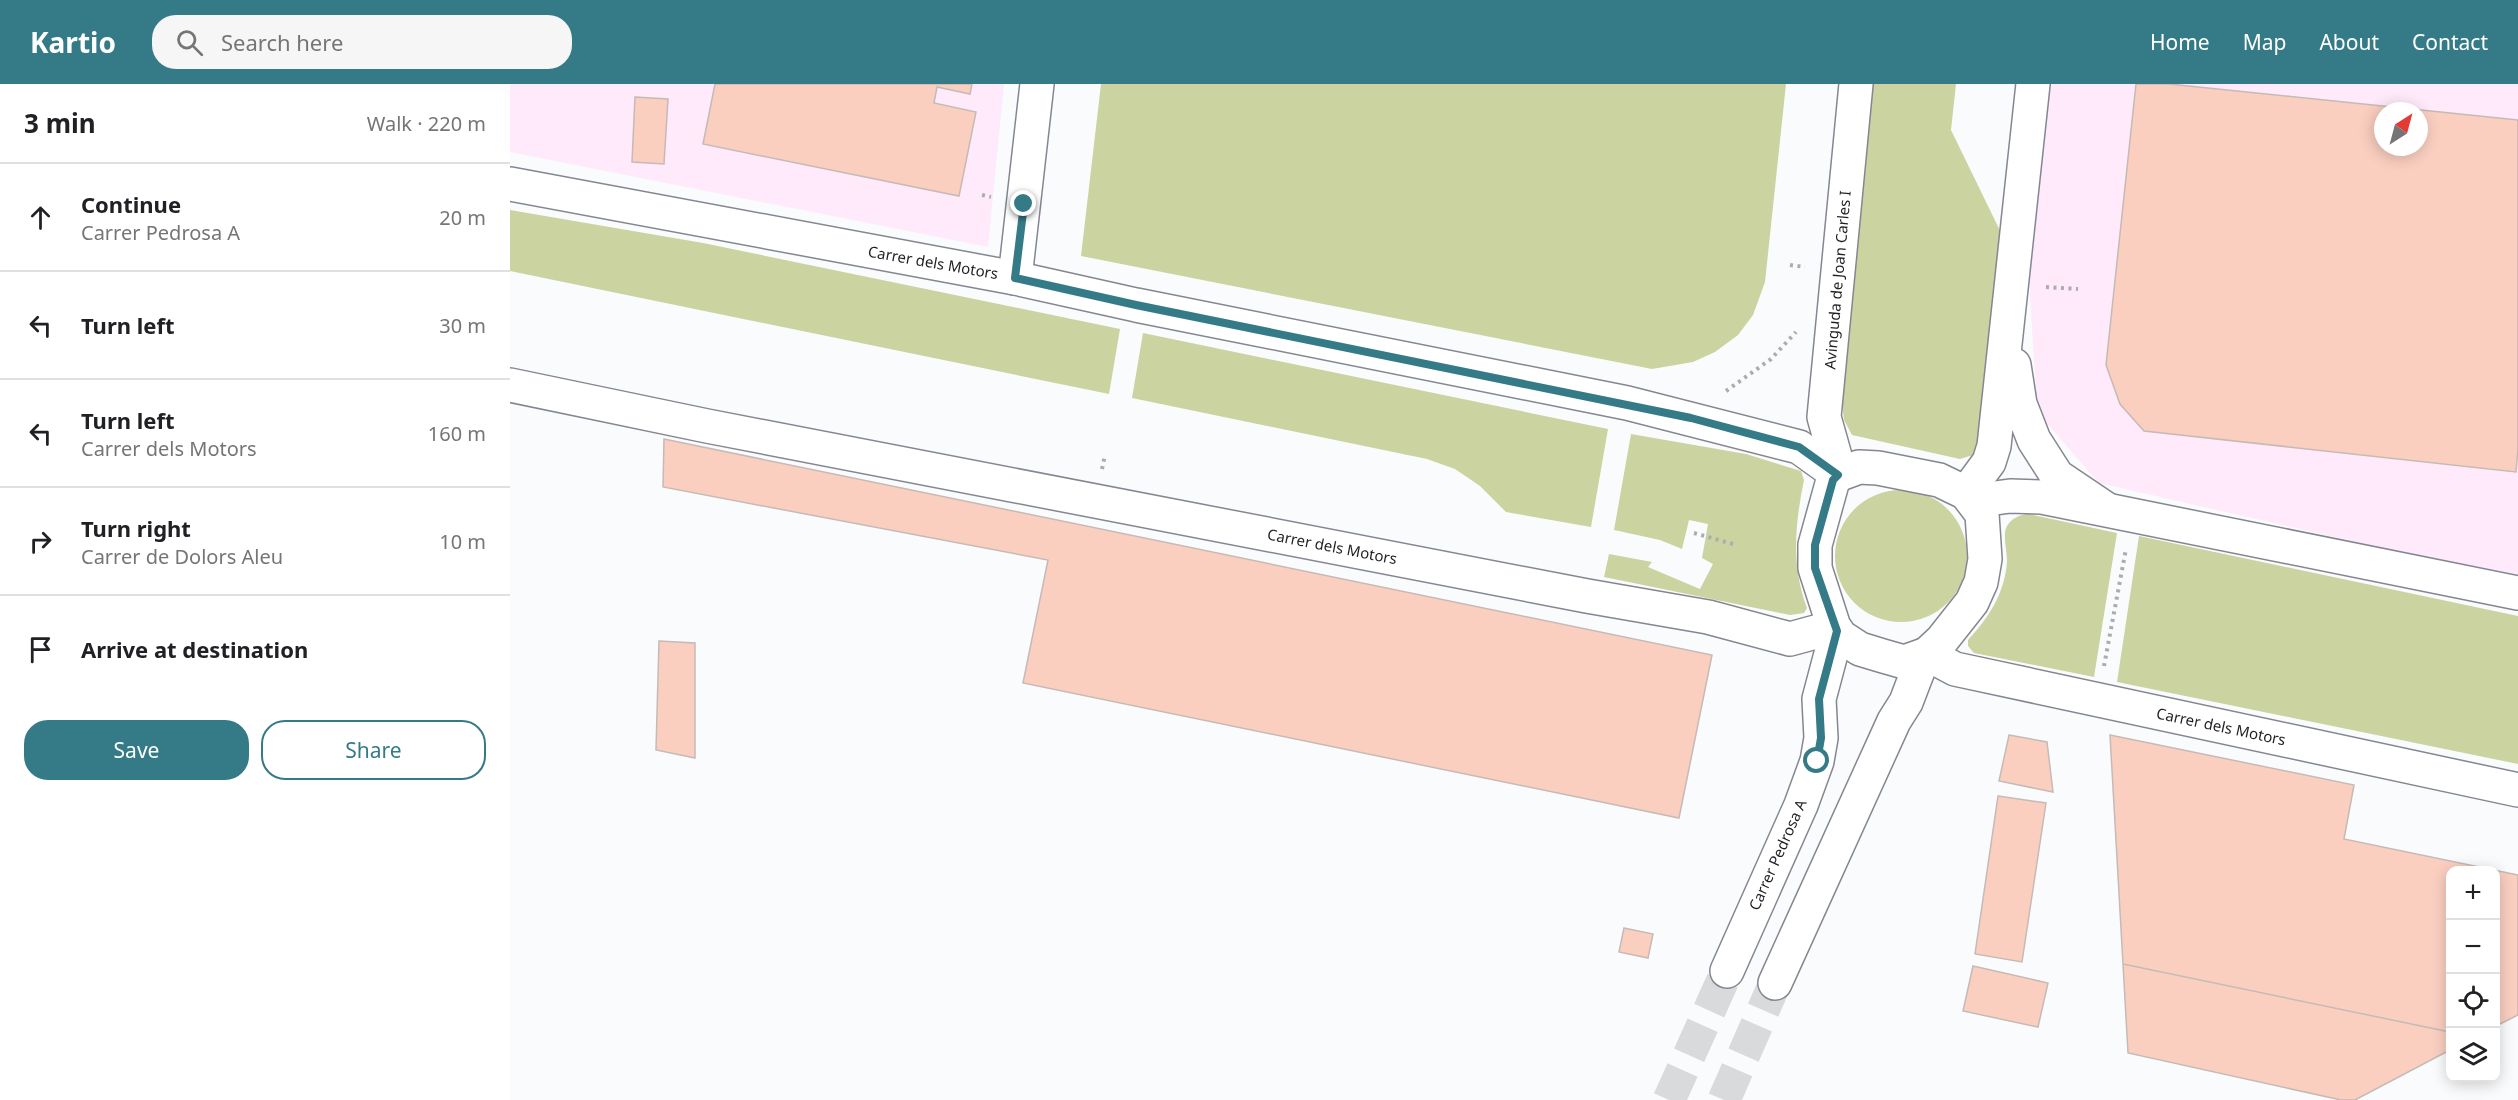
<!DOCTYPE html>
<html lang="en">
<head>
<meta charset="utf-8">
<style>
	:root { --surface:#fff; --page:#f6f6f6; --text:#202124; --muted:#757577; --line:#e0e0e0; --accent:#357b87 }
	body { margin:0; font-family:"Noto Sans",sans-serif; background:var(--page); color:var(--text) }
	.controls { position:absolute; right:18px; bottom:18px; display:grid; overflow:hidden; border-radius:12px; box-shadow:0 3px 15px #0003 }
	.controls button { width:54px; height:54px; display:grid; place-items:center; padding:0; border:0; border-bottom:2px solid var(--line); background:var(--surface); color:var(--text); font:30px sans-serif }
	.compass { position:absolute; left:1864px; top:18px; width:54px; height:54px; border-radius:50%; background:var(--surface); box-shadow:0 3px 15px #0003; rotate:36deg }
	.stop { position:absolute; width:18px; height:18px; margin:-14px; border:4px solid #357b87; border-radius:50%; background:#fff }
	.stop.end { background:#357b87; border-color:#fff; box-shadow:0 2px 6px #0008 }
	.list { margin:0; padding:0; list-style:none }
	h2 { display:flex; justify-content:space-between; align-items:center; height:78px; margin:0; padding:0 24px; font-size:26px }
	h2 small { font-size:20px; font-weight:400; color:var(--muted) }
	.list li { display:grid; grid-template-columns:39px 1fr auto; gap:18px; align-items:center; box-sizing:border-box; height:108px; padding:0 24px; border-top:2px solid var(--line) }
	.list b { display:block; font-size:22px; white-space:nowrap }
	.list p { margin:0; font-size:20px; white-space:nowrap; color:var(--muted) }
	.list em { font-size:20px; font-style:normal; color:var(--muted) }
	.actions { display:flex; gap:12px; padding:18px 24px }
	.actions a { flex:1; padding:14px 0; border:2px solid var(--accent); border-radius:24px; text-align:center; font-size:21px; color:var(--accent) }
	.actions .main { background:var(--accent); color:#fff }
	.icon { flex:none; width:33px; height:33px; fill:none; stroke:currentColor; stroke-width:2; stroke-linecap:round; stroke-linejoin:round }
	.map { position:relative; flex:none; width:2008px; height:1016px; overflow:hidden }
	header { display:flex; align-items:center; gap:36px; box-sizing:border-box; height:84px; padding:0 30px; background:var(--accent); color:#fff }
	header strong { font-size:28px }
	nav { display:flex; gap:33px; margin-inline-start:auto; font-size:21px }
	.search { width:420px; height:54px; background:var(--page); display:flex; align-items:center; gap:15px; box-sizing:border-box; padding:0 21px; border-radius:24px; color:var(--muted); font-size:22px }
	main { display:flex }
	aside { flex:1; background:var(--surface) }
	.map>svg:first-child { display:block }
	.industrial { fill:#feeafa; fill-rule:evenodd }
	.green { fill:#cbd3a1 }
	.building { fill:#facfc0; stroke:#c6bab6; stroke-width:1.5; fill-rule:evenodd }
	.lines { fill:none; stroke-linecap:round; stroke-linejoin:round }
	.street-tunnel { stroke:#d9dadc; stroke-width:33; stroke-dasharray:33 16; stroke-linecap:butt }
	.street-casing { stroke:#848791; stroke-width:36 }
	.secondary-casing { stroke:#848791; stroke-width:36 }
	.path { stroke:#abacaf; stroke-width:4; stroke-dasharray:3 4.5; stroke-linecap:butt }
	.street { stroke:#fff; stroke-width:33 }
	.secondary { stroke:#fff; stroke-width:33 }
	.route { stroke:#357b87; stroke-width:8 }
	.labels { text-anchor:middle; stroke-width:4.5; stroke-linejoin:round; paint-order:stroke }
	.street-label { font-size:15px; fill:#1f2024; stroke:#fff }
</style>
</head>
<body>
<header>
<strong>Kartio</strong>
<div class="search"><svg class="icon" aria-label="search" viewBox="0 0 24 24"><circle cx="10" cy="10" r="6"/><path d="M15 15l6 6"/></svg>Search here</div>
<nav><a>Home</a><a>Map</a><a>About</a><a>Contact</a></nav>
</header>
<main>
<aside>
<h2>3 min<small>Walk · 220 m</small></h2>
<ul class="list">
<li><svg class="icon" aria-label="ahead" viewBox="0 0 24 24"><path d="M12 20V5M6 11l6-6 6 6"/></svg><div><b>Continue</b><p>Carrer Pedrosa A</p></div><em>20 m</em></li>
<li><svg class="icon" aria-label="left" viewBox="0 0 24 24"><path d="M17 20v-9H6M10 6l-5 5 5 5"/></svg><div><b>Turn left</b></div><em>30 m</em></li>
<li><svg class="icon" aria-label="left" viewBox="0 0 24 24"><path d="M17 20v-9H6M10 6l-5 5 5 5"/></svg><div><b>Turn left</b><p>Carrer dels Motors</p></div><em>160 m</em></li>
<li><svg class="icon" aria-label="right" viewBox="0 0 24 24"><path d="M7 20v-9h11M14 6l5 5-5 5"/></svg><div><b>Turn right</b><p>Carrer de Dolors Aleu</p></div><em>10 m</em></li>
<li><svg class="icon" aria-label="arrive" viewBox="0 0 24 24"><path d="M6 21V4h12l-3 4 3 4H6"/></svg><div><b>Arrive at destination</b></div></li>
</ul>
<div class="actions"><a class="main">Save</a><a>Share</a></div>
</aside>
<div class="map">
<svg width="2008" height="1016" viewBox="0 0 2008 1016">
	<rect width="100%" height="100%" fill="#fafbfd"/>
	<path class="industrial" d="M0 0H494L478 163 0 68Z
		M1523 0H2008V495L1589 399 1527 328 1513 92ZM1873 27H1909V63H1873Z"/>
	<path class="green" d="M591 0H1276L1255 198 1243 231 1228 251 1205 268 1183 278 1142 285 571 172Z
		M1363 0H1446L1441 46 1496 159 1472 359 1463 371 1450 375 1342 351 1334 336 1331 312Z
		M0 126 193 159 610 245 599 310 0 187Z
		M633 249 1098 345 1081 443 996 428 970 402 945 385 917 375 622 314Z
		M1121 350 1236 370 1291 387 1294 396C1285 440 1281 481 1297 524L1294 529 1280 531 1094 493 1099 470 1142 478 1138 483 1190 505 1203 480 1192 474 1198 440 1179 436 1172 465 1150 456 1104 446Z
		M1325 472a66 66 0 1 1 132 0a66 66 0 1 1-132 0Z
		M1519 430 1607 449 1584 593 1464 569 1458 562V556C1479 533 1495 509 1497 477 1497 467 1493 454 1496 444 1500 435 1510 430 1519 430Z
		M1629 452 2008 532V680L1607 598Z"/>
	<path class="building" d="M205 0H462L460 10 427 3 424 19 466 28 449 112 193 60Z
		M1626 0H1659L2008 36V365L2006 388 1634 347 1610 320 1596 281ZM1873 27H1909V63H1873Z
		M125 13 158 15 154 80 122 78Z
		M154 355 1202 571 1169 734 513 599 538 476 153 403Z
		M149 557 185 559V674L146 666Z
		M1499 651 1537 658 1543 708 1489 697Z
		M1600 651 1844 701 1834 755 2008 791V931L1986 942V786H1940V948L1613 880Z
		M1488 712 1536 719 1512 878 1465 870Z
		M1114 844 1143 850 1138 874 1109 868Z
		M1613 880 1940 948V966L1845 1016H1831L1618 969Z
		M1463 882 1538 899 1528 943 1453 927Z"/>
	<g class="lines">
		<path class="street-tunnel" d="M1159 1016 1217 887
			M1214 1016 1265 899"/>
		<g class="street-casing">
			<path id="street" d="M505 194 527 0
				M1504 281 1510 320 1524 356 1547 392 1596 425
				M1330 390 1314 333 1346 0
				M1456 409 1479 378 1484 362 1523 0
				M1217 887 1291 721 1307 677 1311 654 1309 615 1327 547
				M1265 899 1384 637 1396 618 1414 571"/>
		</g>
		<g class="secondary-casing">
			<path id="secondary" d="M0 100 505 194 626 221 1117 319 1289 363 1328 391
				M0 301 197 342 1077 512 1198 533 1280 555 1324 543
				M1349 383 1368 384 1429 396 1456 409 1472 430 1475 475 1471 498 1462 518 1432 556 1417 570 1394 578 1373 572 1350 565 1330 552 1324 543 1305 484V461L1323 396 1330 390Z
				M1463 417 1500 412 1532 413 2008 509
				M1417 570 1445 585 2008 706"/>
		</g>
		<path class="path" d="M472 111 481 113
			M1280 181 1295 183
			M1536 203 1568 205
			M1216 307 1261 275 1286 248
			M592 385 595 371
			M1184 449 1223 460
			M1594 582 1616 465"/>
		<use href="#street" class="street"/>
		<use href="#secondary" class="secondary"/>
	</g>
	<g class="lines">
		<path class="route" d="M514 120 505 194 626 221 1181 334 1289 363 1328 391 1323 396 1305 461V484L1327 547 1309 615 1311 654 1307 677"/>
	</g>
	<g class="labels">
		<g class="street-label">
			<text transform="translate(423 179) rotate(10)" y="5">Carrer dels Motors</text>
			<text transform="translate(1328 196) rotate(-85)" y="5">Avinguda de Joan Carles I</text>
			<text transform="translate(822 463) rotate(11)" y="5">Carrer dels Motors</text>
			<text transform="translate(1711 643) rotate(12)" y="5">Carrer dels Motors</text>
			<text transform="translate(1268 771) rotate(-66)" y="5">Carrer Pedrosa A</text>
		</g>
	</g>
</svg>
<div class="controls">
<button>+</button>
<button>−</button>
<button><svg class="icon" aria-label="locate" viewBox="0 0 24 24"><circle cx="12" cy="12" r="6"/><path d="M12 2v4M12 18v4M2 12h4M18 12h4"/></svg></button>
<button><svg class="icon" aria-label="layers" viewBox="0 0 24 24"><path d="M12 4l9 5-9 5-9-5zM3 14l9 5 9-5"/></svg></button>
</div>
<svg class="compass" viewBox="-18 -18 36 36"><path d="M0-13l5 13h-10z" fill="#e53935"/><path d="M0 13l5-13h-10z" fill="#757577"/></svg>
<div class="stop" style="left:1307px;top:677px"></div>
<div class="stop end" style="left:514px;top:120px"></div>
</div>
</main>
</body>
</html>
